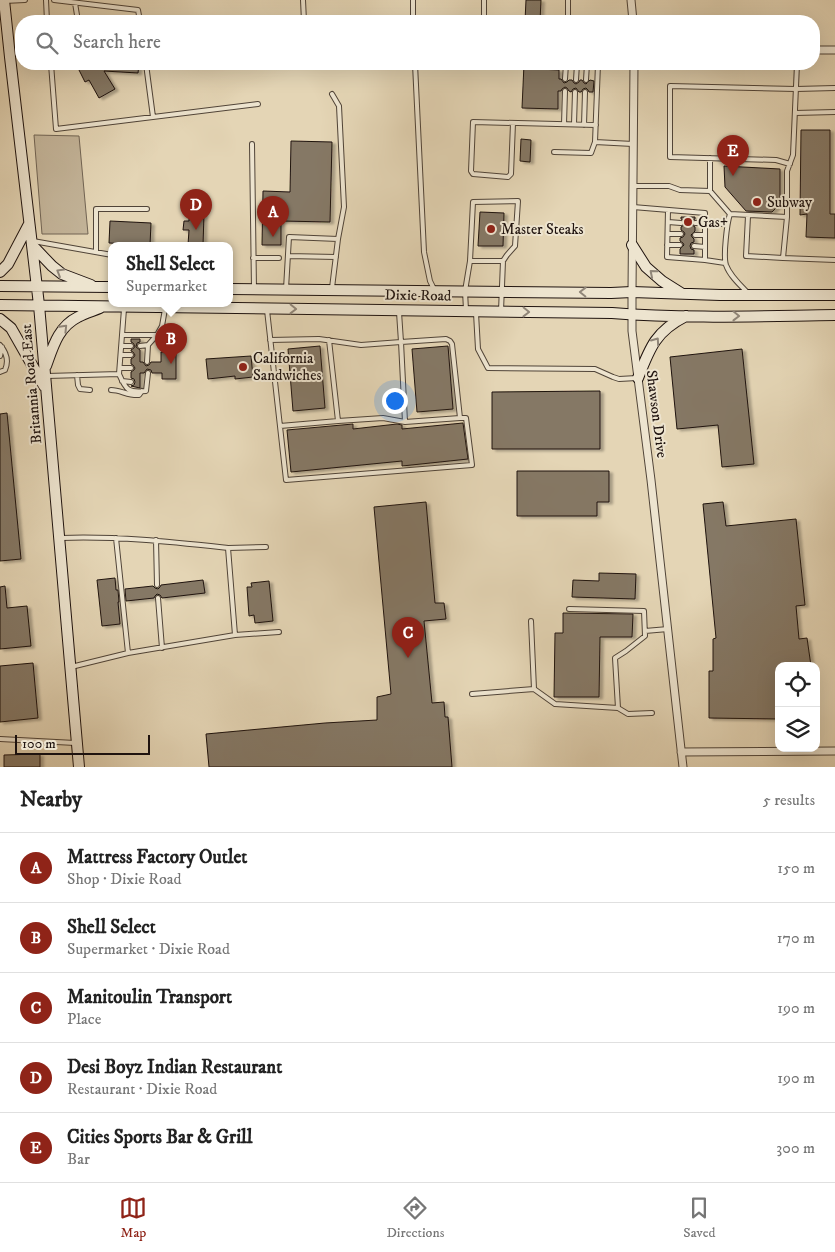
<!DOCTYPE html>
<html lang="en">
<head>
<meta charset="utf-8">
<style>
	:root { --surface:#fff; --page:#f2f2f2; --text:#222; --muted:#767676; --line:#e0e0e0; --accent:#8f2418 }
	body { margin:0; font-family:"IM FELL DW Pica",serif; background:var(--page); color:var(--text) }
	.controls { position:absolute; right:15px; bottom:15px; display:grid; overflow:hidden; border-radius:10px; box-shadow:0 5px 20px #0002 }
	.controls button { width:45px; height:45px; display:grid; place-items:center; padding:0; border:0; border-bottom:1px solid var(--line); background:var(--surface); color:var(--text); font:25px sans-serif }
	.scale { position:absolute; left:15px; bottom:12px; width:135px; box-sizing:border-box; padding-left:5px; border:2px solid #1f130f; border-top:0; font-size:14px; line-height:18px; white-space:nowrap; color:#1f130f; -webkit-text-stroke:4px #ede4cf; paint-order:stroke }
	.you { position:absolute; left:394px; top:400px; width:18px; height:18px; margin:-12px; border:4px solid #fff; border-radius:50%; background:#1a73e8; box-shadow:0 0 0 8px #1a73e833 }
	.badge { display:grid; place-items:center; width:32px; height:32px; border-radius:50%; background:var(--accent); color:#fff; font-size:16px; font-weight:700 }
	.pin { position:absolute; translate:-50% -41px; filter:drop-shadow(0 1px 2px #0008) }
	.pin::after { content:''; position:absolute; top:26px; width:18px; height:15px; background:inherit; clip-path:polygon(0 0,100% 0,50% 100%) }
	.popup { position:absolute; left:108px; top:242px; width:125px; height:65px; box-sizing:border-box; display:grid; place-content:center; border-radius:10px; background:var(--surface); filter:drop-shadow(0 1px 4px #0005); font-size:16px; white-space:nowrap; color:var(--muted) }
	.popup b { font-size:19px; color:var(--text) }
	.popup::after { content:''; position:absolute; left:50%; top:100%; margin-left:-10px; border:10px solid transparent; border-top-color:var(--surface) }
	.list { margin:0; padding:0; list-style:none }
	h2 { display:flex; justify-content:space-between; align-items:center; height:65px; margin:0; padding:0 20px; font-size:21px }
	h2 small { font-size:16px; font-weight:400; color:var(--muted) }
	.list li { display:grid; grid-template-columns:32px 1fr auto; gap:15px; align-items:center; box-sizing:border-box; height:70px; padding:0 20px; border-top:1px solid var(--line) }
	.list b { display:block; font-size:19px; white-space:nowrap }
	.list p { margin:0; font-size:16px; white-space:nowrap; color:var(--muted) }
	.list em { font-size:16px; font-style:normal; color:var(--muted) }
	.icon { flex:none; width:28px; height:28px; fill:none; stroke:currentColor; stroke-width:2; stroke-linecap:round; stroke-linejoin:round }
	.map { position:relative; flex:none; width:835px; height:767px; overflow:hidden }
	.search { position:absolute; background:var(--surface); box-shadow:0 5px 20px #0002; left:15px; right:15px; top:15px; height:55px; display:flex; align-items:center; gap:12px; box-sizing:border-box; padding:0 18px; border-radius:20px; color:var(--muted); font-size:19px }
	.sheet { height:415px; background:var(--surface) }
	nav { display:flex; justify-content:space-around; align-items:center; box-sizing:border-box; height:70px; border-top:1px solid var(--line); background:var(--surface); font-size:14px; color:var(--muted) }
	nav a { display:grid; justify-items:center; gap:2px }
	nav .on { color:var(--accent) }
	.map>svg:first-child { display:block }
	.green { fill:#c3b499; stroke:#716454 }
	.building { fill:#857865; stroke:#1f130f; filter:url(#shadow) }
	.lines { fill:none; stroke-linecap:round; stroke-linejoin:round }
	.lane-casing { stroke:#504438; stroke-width:6 }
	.street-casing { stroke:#504438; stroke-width:9 }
	.secondary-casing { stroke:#1f130f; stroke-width:12 }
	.lane { stroke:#ede4cf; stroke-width:4 }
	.street { stroke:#ede4cf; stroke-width:7 }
	.secondary { stroke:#ede4cf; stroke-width:10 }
	.oneway { stroke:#908679 }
	.poi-dot { fill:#8f2418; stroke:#ede4cf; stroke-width:2 }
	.labels { text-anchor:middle; stroke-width:4; stroke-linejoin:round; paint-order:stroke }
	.poi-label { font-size:15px; fill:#1f130f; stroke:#ede4cf; text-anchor:start }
	.street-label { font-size:15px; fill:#1f130f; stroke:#ede4cf }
</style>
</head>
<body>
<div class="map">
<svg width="835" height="767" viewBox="0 0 835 767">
	<defs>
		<filter id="shadow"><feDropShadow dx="3.5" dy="2" stdDeviation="1" flood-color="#0004"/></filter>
	</defs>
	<rect width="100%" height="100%" fill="#e4d5b5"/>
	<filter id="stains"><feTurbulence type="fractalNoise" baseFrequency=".004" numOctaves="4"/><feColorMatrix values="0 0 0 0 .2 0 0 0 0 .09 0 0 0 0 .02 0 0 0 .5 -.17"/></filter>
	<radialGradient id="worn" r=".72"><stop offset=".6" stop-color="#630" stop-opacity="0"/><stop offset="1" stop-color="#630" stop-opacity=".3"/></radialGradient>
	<path class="green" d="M34 135 79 136 88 234H42Z"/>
	<path class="building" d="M526 0H541L540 21H525Z
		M76 64H139L138 73 104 71 115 89 99 98 89 80 85 82Z
		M524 64H538V69L559 70V79H561L564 83 567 82 569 80H572L574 83 576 84 579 82 580 80H582L584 83 586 84 590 80 594 81 593 92H589L588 90 586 88 583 89 581 92H579L576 88 573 89 571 92 569 91 567 88 565 87 562 89 561 91H558V109L522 108Z
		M801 130H830V214H835V238L806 237 807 214 800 215Z
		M521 139 531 140 530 162 520 161Z
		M291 141 332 142 330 222 281 221V245H262L263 191 290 192Z
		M724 166 780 169V204L772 212 746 211 725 187Z
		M480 212 504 213 503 246H478Z
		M189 214H204L203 245H188L189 230H183L184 221H189Z
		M681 217H695V219L693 220 691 222 692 225 695 227V231L691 235 692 237 694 239V242L691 243 690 246 691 249 694 250V254H680V249L684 245 683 243 680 241V238L683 237 685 234 684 232 681 230V227L684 225 685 223 683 220 681 219Z
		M110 221 151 223 150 245 109 243Z
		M131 339H140V342L137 343 136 347 140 350V362H143L146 366 149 365 151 362H161V352H176V379H162V373H152L151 370 147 369 144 373H140V388L131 386 134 385 135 382 134 379 131 378V372L134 370 135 368 133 365 131 364V359L134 357 135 355 133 352 131 351V350L134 348 135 346 133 343 131 342Z
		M320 346 325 408 293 411 288 349Z
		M448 346 453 409 417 412 412 349Z
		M742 349 754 464 722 467 718 425 677 429 670 357Z
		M251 356 253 377 235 379V376L208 379 206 359Z
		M600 391V449H492V392Z
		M7 413 21 559 0 561V414Z
		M463 423 468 459 402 466V461L291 472 287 430 353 424V429L397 424 402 425V429Z
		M517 471H609V502H597V516H517Z
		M426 502 435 603H444L446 619 424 621 432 703 444 702 445 717H448L452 767H209L206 734 325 723 377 720V697L391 694 374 507Z
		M723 502 726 526 796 519 805 605 796 606 799 639 807 638 811 666H779V719L709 718V671H713V639L716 638 703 504Z
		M599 573 636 574 635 599 572 597 573 580 599 581Z
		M115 578 116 590H118L119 602H118L120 624 102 626 97 580Z
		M203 580 205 593 162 598 160 595 157 594 155 596 154 598 126 601 125 589 153 586 155 588 158 589 160 587 161 585Z
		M269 581 273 621 255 623 254 615 249 616 247 587H252L251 583Z
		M5 586 7 608 27 606 31 646 0 649V587Z
		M563 613 633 614 632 637H600L599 697H554L555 633H563Z
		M33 663 38 718 0 722V666Z
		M40 754V767H4V755Z"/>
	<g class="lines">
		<g class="lane-casing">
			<path id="lane" d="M46 0 47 21
				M54 0 138 10 140 21
				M303 0 304 21
				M413 0V21
				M568 0V21
				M4 1 25 0
				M75 3 78 21
				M484 21V0
				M51 64 56 129 258 104
				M146 64 153 117
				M415 64 424 252 430 281 434 289
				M598 64 595 142 633 144
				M565 79 566 64
				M576 80 577 64
				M586 80 587 64
				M332 94 339 106 344 207 338 239 332 288
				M795 113 835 112
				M513 123 511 174 508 177 473 174 471 171 473 122 596 125
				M564 124 565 91
				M574 124 575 92
				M584 125 585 92
				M252 144 254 289
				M554 152 591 153 595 142
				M710 158V191
				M790 164 776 160 670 157V86L796 89 835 88
				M633 186H669L680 190 710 191 730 214
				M633 207 705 213V260L725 263
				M668 210 667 257 705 260
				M748 216 746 256 783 258
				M787 217 783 258 835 260
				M668 222 681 223
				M695 223 727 224
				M668 234H681
				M695 235H705
				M33 241 112 255
				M667 245H680
				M694 246 705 247
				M96 252V209H147
				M288 256 336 257
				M253 258H279
				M470 261 473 202 518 201 515 246 507 255 503 261
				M286 289 289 237 338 239
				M748 293C740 285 730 276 726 265 723 256 727 223 730 214L787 217V171L793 155 797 64
				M267 310 286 480 472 465 466 418H460L452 344 450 341 446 339 401 342 399 312
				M466 310 465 291 470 261H503L501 311
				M476 313 478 349 488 368 595 369 613 377 619 379 637 378
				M122 335H157
				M270 340 319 339 361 345 401 342 405 422
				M329 340 338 421
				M0 345C6 352 9 361 5 370L0 372
				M122 346H131
				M140 346 148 345
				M121 355H131
				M0 356 2 347
				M147 362 148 345 157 335 162 326 165 309
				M120 368H131
				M119 374C126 390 128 393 146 391L148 373
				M77 375 78 385 80 389 90 390
				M47 376 119 374 124 309
				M122 381 131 382
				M111 390C121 390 128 396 139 395L142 391
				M280 426 338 421 383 418 405 422 460 418
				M61 538C118 536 172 542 228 548
				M156 540 157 585
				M158 598 162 648
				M645 631 668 629
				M235 635 228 548 266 547
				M128 653 235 635 279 632
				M71 667 128 653 116 538
				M534 689 555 704 618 708 615 658 626 651 645 636 644 611 569 609
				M472 694 534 689 531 621
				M618 708 628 714 652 713
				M0 739 75 743"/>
		</g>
		<g class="street-casing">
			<path id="street" d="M631 0 633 21
				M814 50H835
				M634 64 632 292V331L651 480 683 767
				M681 752 835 751"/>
		</g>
		<g class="secondary-casing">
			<path id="secondary" d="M4 0 10 57 39 305 79 767
				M32 245 52 266 62 274 91 285
				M632 245 646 267 662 281 681 293
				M0 272 8 264 29 224
				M0 286 112 287
				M230 289 611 293 632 292 720 295H835
				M0 305 612 313C686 319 762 316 835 315
				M0 319 11 328 44 386
				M46 366C53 347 58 327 78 317 85 313 93 311 100 308
				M638 378C650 347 656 331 686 316"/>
		</g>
		<use href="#lane" class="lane"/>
		<use href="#street" class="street"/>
		<use href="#secondary" class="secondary"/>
	</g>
	<defs><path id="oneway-chevron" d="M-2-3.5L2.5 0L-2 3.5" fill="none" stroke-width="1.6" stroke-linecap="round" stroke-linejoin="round" transform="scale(1.25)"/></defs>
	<g class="oneway">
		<use href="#oneway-chevron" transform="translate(60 272) rotate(-149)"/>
		<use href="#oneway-chevron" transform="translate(653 273) rotate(-140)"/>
		<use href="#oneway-chevron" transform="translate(583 292) rotate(-179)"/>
		<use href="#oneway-chevron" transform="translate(293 309) rotate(1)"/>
		<use href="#oneway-chevron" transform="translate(526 312) rotate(1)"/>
		<use href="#oneway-chevron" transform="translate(736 316) rotate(1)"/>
		<use href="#oneway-chevron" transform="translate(64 328) rotate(-46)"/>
		<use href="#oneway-chevron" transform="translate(656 341) rotate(-55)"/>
	</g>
	<g class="poi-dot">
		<circle cx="757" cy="202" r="5"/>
		<circle cx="688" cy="222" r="5"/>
		<circle cx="491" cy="229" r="5"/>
		<circle cx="243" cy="367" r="5"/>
	</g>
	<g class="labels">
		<g class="poi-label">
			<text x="767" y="207">Subway</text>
			<text x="698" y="227">Gas+</text>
			<text x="501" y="234">Master Steaks</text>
			<text x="253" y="363">California<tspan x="253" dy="17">Sandwiches</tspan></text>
		</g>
		<g class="street-label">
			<text transform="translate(418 295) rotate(1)" y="5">Dixie Road</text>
			<text transform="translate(31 384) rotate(-95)" y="5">Britannia Road East</text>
			<text transform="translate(657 414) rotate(83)" y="5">Shawson Drive</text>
		</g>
	</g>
	<rect width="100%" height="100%" filter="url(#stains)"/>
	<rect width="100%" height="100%" fill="url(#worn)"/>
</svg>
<div class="controls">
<button><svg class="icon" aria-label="locate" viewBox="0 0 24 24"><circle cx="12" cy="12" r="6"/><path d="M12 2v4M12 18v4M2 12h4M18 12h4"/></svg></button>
<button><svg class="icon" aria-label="layers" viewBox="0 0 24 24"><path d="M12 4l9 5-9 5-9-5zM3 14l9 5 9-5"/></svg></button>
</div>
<div class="scale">100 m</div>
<div class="you"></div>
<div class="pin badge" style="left:273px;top:237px">A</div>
<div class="pin badge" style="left:171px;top:364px">B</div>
<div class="popup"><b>Shell Select</b>Supermarket</div>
<div class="pin badge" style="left:408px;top:658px">C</div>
<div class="pin badge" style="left:196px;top:230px">D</div>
<div class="pin badge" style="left:733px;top:176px">E</div>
<div class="search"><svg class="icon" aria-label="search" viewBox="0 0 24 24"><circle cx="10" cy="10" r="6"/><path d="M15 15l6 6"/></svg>Search here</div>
</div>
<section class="sheet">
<h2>Nearby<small>5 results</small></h2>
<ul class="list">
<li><span class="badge">A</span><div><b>Mattress Factory Outlet</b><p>Shop · Dixie Road</p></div><em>150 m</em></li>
<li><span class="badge">B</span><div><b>Shell Select</b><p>Supermarket · Dixie Road</p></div><em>170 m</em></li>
<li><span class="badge">C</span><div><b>Manitoulin Transport</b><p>Place</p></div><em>190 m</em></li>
<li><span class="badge">D</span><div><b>Desi Boyz Indian Restaurant</b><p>Restaurant · Dixie Road</p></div><em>190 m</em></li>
<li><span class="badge">E</span><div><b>Cities Sports Bar &amp; Grill</b><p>Bar</p></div><em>300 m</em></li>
</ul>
</section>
<nav>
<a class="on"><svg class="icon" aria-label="map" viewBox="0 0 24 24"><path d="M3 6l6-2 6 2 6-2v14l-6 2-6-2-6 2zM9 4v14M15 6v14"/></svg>Map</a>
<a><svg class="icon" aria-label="directions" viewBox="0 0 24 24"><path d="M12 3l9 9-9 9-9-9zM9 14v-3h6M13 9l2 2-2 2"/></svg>Directions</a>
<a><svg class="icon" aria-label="saved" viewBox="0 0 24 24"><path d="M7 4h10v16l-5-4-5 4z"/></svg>Saved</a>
</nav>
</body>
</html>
